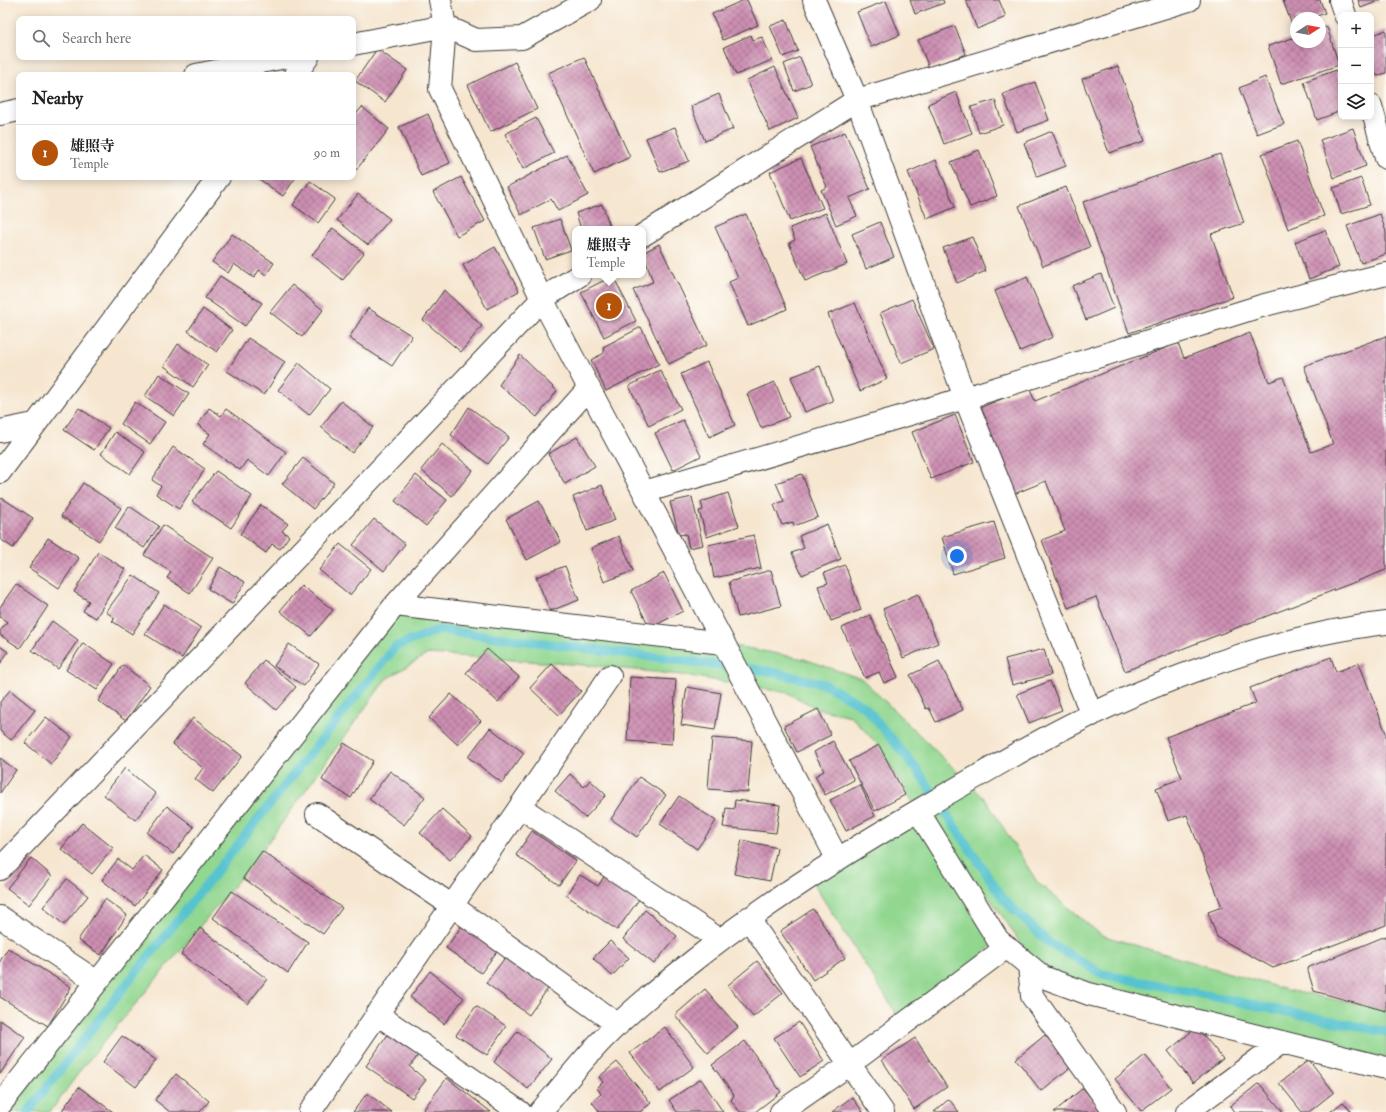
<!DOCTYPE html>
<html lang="en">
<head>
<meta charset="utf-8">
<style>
	:root { --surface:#fff; --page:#f2f2f2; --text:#202124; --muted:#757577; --line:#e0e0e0; --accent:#b45309 }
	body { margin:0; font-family:"IM FELL Double Pica","Noto Serif JP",serif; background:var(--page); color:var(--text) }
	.controls { position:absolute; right:12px; top:12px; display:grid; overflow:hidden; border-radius:8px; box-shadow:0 2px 10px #0003 }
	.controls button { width:36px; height:36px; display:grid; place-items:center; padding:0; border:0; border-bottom:1px solid var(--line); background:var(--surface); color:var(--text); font:20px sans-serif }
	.compass { position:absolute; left:1290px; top:12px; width:36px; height:36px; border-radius:50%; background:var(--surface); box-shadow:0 2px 10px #0003; rotate:79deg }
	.you { position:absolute; left:957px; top:556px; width:14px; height:14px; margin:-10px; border:3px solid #fff; border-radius:50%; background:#1a73e8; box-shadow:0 0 0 6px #1a73e833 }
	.badge { display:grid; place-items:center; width:26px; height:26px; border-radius:50%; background:var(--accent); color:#fff; font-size:13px; font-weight:700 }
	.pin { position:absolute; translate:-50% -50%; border:2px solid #fff; box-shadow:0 1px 4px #0006 }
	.popup { position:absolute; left:572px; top:226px; width:74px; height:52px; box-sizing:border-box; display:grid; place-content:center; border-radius:8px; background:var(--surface); filter:drop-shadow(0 1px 3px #0005); font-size:13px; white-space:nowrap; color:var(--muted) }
	.popup b { font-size:15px; color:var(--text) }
	.popup::after { content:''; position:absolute; left:50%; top:100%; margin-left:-8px; border:8px solid transparent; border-top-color:var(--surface) }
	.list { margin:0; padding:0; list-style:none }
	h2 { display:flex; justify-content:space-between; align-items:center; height:52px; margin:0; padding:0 16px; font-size:17px }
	h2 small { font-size:13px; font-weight:400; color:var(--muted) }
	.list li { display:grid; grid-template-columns:26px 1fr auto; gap:12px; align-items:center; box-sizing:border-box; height:56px; padding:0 16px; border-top:1px solid var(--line) }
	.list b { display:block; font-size:15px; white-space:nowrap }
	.list p { margin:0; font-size:13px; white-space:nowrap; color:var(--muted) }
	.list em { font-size:13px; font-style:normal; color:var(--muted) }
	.icon { flex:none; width:22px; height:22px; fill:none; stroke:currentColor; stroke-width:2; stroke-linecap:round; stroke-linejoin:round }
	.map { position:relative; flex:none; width:1386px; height:1112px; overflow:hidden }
	.search { position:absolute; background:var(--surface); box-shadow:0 2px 10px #0003; left:16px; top:16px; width:340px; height:44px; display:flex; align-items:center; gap:10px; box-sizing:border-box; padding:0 14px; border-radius:8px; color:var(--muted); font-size:15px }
	.panel { position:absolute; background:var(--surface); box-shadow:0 2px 10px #0003; left:16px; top:72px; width:340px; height:108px; border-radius:8px }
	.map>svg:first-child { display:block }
	.green { fill:#92d790; stroke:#577a56 }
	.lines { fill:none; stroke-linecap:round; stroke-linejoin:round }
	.stream { stroke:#57c3cf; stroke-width:9 }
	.building { fill:url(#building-cross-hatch) }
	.minor-casing { stroke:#3d3a37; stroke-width:24 }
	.minor { stroke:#fff; stroke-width:22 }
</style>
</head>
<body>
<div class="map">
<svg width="1386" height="1112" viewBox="0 0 1386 1112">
	<defs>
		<pattern id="building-cross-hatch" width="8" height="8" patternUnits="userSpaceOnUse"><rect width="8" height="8" fill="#cd8fb2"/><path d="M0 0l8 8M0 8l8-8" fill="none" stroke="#a67490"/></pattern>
	</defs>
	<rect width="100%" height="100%" fill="#fdfcf7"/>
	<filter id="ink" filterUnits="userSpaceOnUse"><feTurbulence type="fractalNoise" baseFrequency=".025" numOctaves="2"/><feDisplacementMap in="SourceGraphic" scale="8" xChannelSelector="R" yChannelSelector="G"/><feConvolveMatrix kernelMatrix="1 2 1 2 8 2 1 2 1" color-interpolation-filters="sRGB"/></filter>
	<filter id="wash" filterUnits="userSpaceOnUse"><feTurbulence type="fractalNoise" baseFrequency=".012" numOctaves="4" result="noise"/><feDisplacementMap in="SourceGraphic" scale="16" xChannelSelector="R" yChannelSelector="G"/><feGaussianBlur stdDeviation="0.9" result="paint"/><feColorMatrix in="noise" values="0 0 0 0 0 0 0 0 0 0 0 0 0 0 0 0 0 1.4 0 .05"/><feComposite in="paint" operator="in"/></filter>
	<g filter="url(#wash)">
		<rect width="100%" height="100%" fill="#f6e6d0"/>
		<path class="green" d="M403 596 710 641 804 659 862 679 986 800 1037 882 1101 935 1287 990 1386 1010V1068L1043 977 997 908 921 815 998 940 903 1024 809 877 918 811 878 745 851 716 818 709 788 693 690 676 599 666 428 654 386 679 256 859 83 1067 50 1112H0Z"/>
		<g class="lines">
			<path class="stream" d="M28 1112 110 1005 396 646 438 630 767 671 824 684 865 707 916 768 1004 900 1048 942 1102 974 1386 1032"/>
		</g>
		<g id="blocks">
			<path class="building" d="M744 0H747L758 25 723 40 712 14Z
				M910 0H943L944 3 915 14Z
				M966 0H999L1006 17 977 29Z
				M1283 0H1320L1325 13 1312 18H1296V24L1292 25Z
				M1358 0H1381L1361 8Z
				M886 1 900 35 871 47 857 12Z
				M786 20 798 51 783 57 770 26Z
				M955 26 966 54 929 68 918 40Z
				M1327 27 1339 65 1281 84 1268 46 1296 37V42H1320V29Z
				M1386 30V73L1377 76 1371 61V36Z
				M751 35 753 40 762 37 772 60 736 75 724 47Z
				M377 49 407 70 385 102 355 81Z
				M584 57 630 157 594 174 548 73Z
				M800 57 811 84 794 91 784 64Z
				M515 62 537 109 490 132 468 85Z
				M1118 66 1145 141 1109 153 1082 79Z
				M775 67 798 118 770 131 747 80Z
				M1336 70 1341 84V111L1317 120 1304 82Z
				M1265 77 1284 124 1257 134 1239 88Z
				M1035 82 1049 120 1017 132 1003 94Z
				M956 92 972 133 944 144 928 104Z
				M719 94 733 129 705 141 691 106Z
				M995 100 1003 125 979 133 971 107Z
				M362 107 389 129 356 170 353 168V118Z
				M428 114 450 163 421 176 399 127Z
				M536 118 554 153 523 169 505 134Z
				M675 127 689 161 660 172 646 138Z
				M1353 128 1366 166 1334 178 1320 140Z
				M1052 131 1066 166 1037 177 1024 143Z
				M845 132 870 189 849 198 857 216 836 225 821 190 827 187 810 147Z
				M1297 141 1324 216 1288 229 1262 154Z
				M979 150 997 196 970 207 951 162Z
				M1220 154 1244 223 1211 234 1233 297 1129 333 1083 202Z
				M567 155 588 195 558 211 551 199 521 215 507 187Z
				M801 158 823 208 790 221 770 172Z
				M936 160 955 207 927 219 908 172Z
				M260 177H296L283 196 259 179Z
				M461 177 485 221 457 236 433 192Z
				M1361 178 1370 205 1341 214 1333 188Z
				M310 181 335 199 318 223 293 205Z
				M1066 187 1090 247 1043 266 1019 206Z
				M358 194 390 219 368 245 337 220Z
				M602 204 611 229H581L576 213Z
				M826 213 847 264 805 281 789 243 795 240 790 228Z
				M746 214 787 309 748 326 729 282 738 278 715 227Z
				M1380 214 1386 232V254L1361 263 1347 226Z
				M560 219 571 250 545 259 534 228Z
				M880 222 894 257 866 269 852 234Z
				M333 228 364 253 343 280 312 255Z
				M1325 230 1339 267 1309 279 1295 242Z
				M232 234 274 263 266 275 259 270 254 278 234 264 228 273 212 262Z
				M972 237 986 271 957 283 943 248Z
				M659 244 707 345 669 364 633 290 653 282 643 253Z
				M495 247 519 291 487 309 463 265Z
				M1101 274 1114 308 1086 320 1072 286Z
				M220 276 262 303 245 326 205 298Z
				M613 276 636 321 604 337 581 292Z
				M1027 277 1053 337 1020 351 995 291Z
				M292 285 323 310 302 337 270 312Z
				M444 290 482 326 461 352 423 320Z
				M912 299 934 349 901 363 880 313Z
				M855 303 887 379 860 391 828 314Z
				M368 308 412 336 392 366 349 338Z
				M203 309 232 330 217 352 188 331Z
				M641 327 659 364 606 391 591 360 604 353 603 347Z
				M1250 333 1269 382 1283 377 1311 452 1333 444 1304 366 1386 336V570L1125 671 1096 597 1068 608 1042 540 1065 531 1046 481 1014 494 979 408 1029 388 1035 401 1178 343 1184 358Z
				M248 338 285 362 264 395 227 371Z
				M178 344 208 365 193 387 164 366Z
				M520 355 557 391 537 417 499 385Z
				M707 362 735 425 709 437 681 374Z
				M299 363 330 389 309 415 278 390Z
				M820 366 833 401 805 412 791 377Z
				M660 370 681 409 649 426 629 386Z
				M159 374 189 394 174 416 145 396Z
				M775 382 789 417 761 428 747 394Z
				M341 401 373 427 352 453 321 427Z
				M135 402 165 422 150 444 121 424Z
				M469 407 509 437 488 464 451 435Z
				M79 408 109 428 94 450 64 430Z
				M209 408 221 416 226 409 286 452 269 476 247 460 240 470 203 444 210 434 198 425Z
				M955 415 974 462 931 479 912 432Z
				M683 420 701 456 673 470 655 433Z
				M115 432 145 452 130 474 101 454Z
				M577 437 595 466 565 484 548 454Z
				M442 444 473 470 452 496 421 470Z
				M173 447 205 469 179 509 156 494 161 486 152 480Z
				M303 458 334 483 313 509 282 484Z
				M216 471 252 496 231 528 192 502Z
				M802 474 818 517 794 526 793 522 782 525 774 505 784 501 776 483Z
				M416 475 447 500 426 526 395 501Z
				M83 483 121 508 99 541 61 516Z
				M602 485 615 520 587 531 573 497Z
				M728 493 739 526 707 537 699 511 703 510 701 502Z
				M692 497 703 545 689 548 686 534 679 535 670 502Z
				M2 498 33 518 13 548 0 539V501Z
				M539 501 561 542 527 560 506 519Z
				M261 505 288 524 282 531 289 536 280 549 272 544 266 553 240 534Z
				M129 506 159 526 144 548 115 528Z
				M374 519 405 544 384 571 353 545Z
				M994 522 1005 558 953 574 942 537Z
				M827 524 841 559 802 575 792 553 804 548 799 536Z
				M163 525 213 558 190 593 167 578 171 572 144 555Z
				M754 535 761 568 714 578 708 545Z
				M619 536 633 571 604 582 591 548Z
				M48 538 79 558 59 588 29 568Z
				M340 544 371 569 350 595 319 570Z
				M98 552 125 569 96 618 83 611 89 601 74 592Z
				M845 565 861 610 831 621 818 586 828 583 824 573Z
				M565 566 579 600 550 611 536 577Z
				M220 567 245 582 232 604 208 589Z
				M771 570 781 606 738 617 729 582Z
				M664 573 683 611 650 628 631 591Z
				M133 575 159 593 132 634 112 621 115 618 106 612Z
				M16 584 48 606 20 648 0 635V631L7 622 0 617V607Z
				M301 585 333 610 311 636 280 611Z
				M918 594 938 643 903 658 883 609Z
				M164 604 201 628 182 658 145 634Z
				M870 615 898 677 884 683 879 672 865 678 842 628Z
				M52 621 78 640 58 669 32 650Z
				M83 643 114 664 97 690 66 670Z
				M289 644 319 664 304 686 274 666Z
				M0 646 8 652 0 664Z
				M487 649 519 677 498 702 466 673Z
				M1044 649 1051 675 1012 685 1005 659Z
				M1331 657 1336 672 1359 663 1386 733V925L1273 968 1217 937 1208 912 1222 907 1187 815 1168 821 1156 788 1182 778 1166 737 1256 703 1250 688Z
				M264 660 296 687 276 710 245 683Z
				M939 661 963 710 936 722 929 708 926 709 910 675Z
				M552 664 581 691 559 715 530 688Z
				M123 665 150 686 126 721 98 701Z
				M630 677 676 680 672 744 627 741Z
				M1050 681 1062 710 1029 723 1017 694Z
				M687 687 721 693 715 730 681 725Z
				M10 690 35 710 11 740 0 731V702Z
				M451 694 481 721 458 745 429 718Z
				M818 709 831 735 797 752 784 726Z
				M46 717 72 737 51 764 25 743Z
				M193 718 242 756 213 793 195 779 203 768 173 744Z
				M490 728 524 753 502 783 468 757Z
				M712 738 752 741 748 792 708 789Z
				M833 741 854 780 825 795 815 776 824 771 814 752Z
				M344 743 373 761 351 798 322 780Z
				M879 745 905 795 875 811 849 761Z
				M0 758 16 770 0 793Z
				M125 768 156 794 135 820 104 795Z
				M390 771 425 797 404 825 369 799Z
				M570 774 584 787 590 780 606 795 585 818 555 791Z
				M639 777 666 795 637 837 611 819Z
				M860 785 875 816 846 831 830 800Z
				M679 796 716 821 697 849 660 824Z
				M735 800 780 805 776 833 723 827 726 808 734 809Z
				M167 806 194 827 173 854 147 833Z
				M442 809 472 836 450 860 420 833Z
				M82 823 113 848 92 874 61 849Z
				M532 831 576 861 559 885 516 855Z
				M742 840 777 848 770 881 734 874Z
				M262 851 342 908 323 934 243 878Z
				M144 855 163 870 135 906 102 880 118 859 132 870Z
				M31 858 52 876 29 905 7 888Z
				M580 875 598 886 605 875 640 898 617 930 566 895Z
				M67 879 88 896 64 925 43 907Z
				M232 891 308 942 288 973 213 918Z
				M105 899 127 915 101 955 78 940Z
				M813 909 845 958 813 980 780 931Z
				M645 910 677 936 654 964 623 939Z
				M463 924 498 950 481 973 446 948Z
				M200 928 267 979 248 1004 181 954Z
				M1386 936V1011L1314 991 1307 968Z
				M610 941 629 958 612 976 593 958Z
				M8 948 71 987 48 1026 0 997V961Z
				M507 955 549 987 529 1015 486 983Z
				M757 961 783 993 753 1017 728 985Z
				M430 971 464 998 444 1024 410 997Z
				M705 989 738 1027 708 1053 675 1015Z
				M476 1006 506 1026 487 1055 456 1035Z
				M0 1020 25 1037 0 1074Z
				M799 1022 824 1061 800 1077 774 1038Z
				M665 1027 694 1067 660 1092 630 1053Z
				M1197 1027 1223 1059 1193 1083 1168 1051Z
				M518 1031 552 1059 528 1089 494 1062Z
				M389 1033 418 1055 410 1067 426 1080 412 1098 366 1066Z
				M1045 1035 1071 1067 1041 1091 1016 1059Z
				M122 1036 156 1060 136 1087 103 1062Z
				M915 1038 947 1087 914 1109 882 1060Z
				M745 1041 781 1092 755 1112H740L731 1100 734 1095 712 1065Z
				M1145 1055 1171 1088 1141 1111 1115 1079Z
				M1309 1060 1334 1092 1309 1112H1302L1279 1083Z
				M617 1062 651 1103 640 1112H598L599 1111 592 1102 601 1094 597 1088 603 1082 599 1077Z
				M176 1074 209 1101 200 1112H170L155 1100Z
				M447 1078 491 1112H426L423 1110Z
				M701 1079 723 1112H677L669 1100Z
				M1259 1083 1283 1112H1234L1230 1106Z
				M79 1087 113 1112H61Z
				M1083 1088 1102 1112H1054Z
				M367 1093 392 1112H353Z
				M852 1097 863 1112H832Z
				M949 1099 959 1112H934Z
				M1343 1102 1352 1112H1330Z"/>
		</g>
	</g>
	<g filter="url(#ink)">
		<use href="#blocks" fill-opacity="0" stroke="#3d3a37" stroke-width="1"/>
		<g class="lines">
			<g class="minor-casing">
				<path id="minor" d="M440 0 445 26 440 89 542 299 837 858
					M814 0 857 100 965 398 1092 715
					M1340 0 1345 15
					M353 44 445 26 476 40 522 38 590 0
					M196 75 286 57
					M295 75 308 57
					M1371 106 1386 158
					M0 114 19 110
					M643 235 857 100 1189 0
					M0 431 34 424
					M0 472 219 177
					M644 492 965 398 1261 306 1386 274
					M395 605 723 643
					M520 807 720 940
					M918 811 998 940 1043 977 1089 994 1386 1068
					M317 814 451 905 618 1025
					M0 869 542 299 580 275
					M0 917 97 982
					M748 918 883 1112
					M1029 966 1032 996 1115 1112
					M377 1014 520 1112
					M0 1105 395 605 589 388
					M310 1112 610 676
					M540 1112C563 1086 584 1057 609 1033 635 1007 664 984 693 961 766 903 840 856 921 809 957 788 993 767 1029 747 1132 689 1269 636 1386 623
					M781 1112 850 1064 1007 947
					M1187 1112 1282 1042"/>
			</g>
			<use href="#minor" class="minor"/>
		</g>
	</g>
</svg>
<div class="controls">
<button>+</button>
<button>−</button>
<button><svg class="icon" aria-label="layers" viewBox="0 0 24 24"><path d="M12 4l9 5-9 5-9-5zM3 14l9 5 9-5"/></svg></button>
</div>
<svg class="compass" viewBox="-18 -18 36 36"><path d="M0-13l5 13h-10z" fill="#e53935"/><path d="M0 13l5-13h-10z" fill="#757577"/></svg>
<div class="you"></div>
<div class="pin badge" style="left:609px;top:306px">1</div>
<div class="popup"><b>雄照寺</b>Temple</div>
<div class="search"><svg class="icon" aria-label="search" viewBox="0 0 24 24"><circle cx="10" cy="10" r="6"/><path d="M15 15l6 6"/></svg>Search here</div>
<section class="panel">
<h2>Nearby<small></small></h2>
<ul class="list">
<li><span class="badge">1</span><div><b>雄照寺</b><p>Temple</p></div><em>90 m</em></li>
</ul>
</section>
</div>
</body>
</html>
